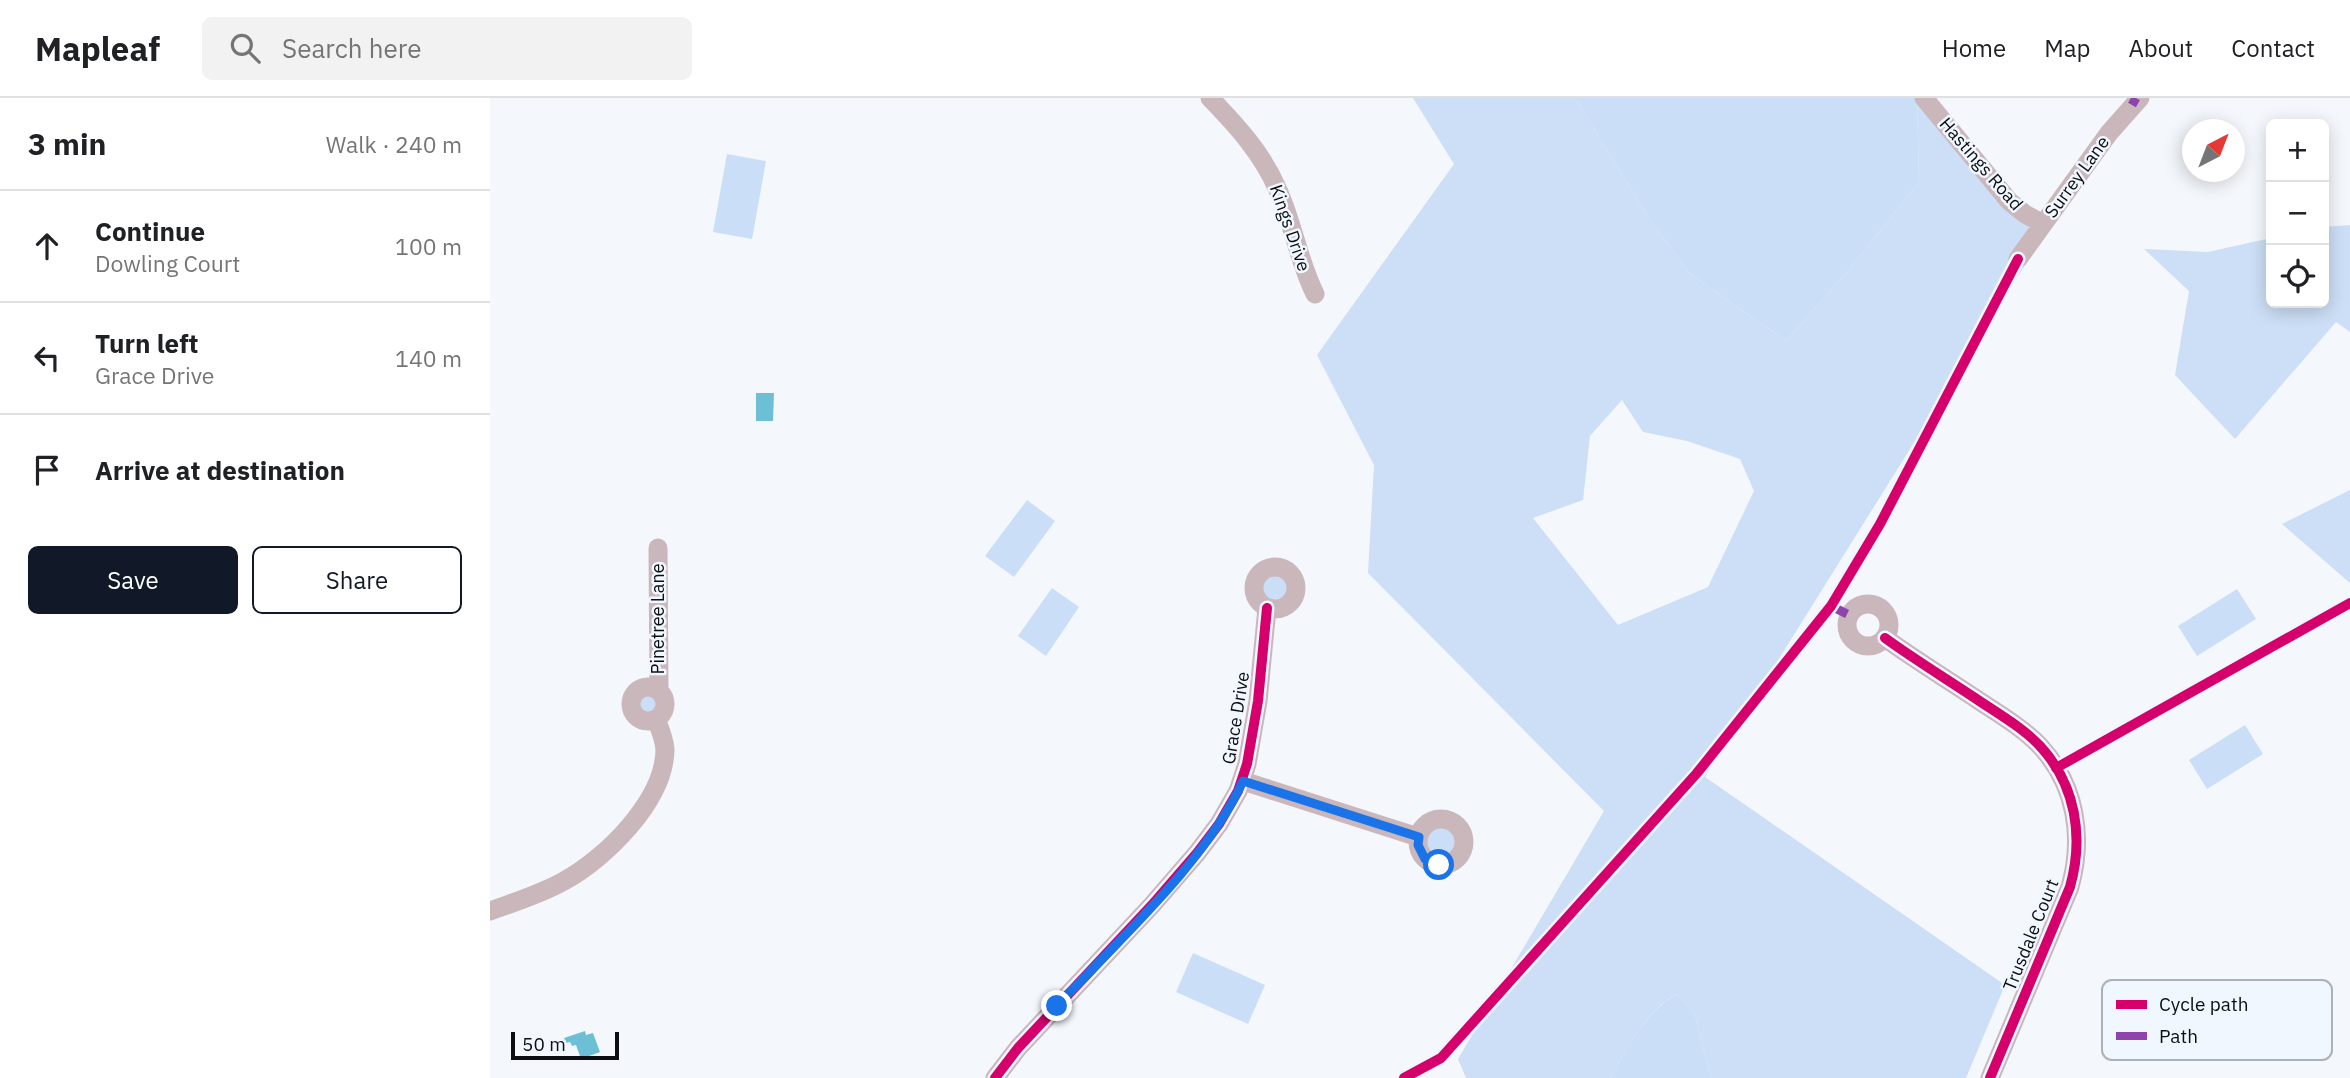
<!DOCTYPE html>
<html lang="en">
<head>
<meta charset="utf-8">
<style>
	:root { --surface:#fff; --page:#f2f2f2; --text:#202124; --muted:#757577; --line:#e0e0e0; --accent:#111827 }
	body { margin:0; font-family:"IBM Plex Sans",sans-serif; background:var(--page); color:var(--text) }
	.controls { position:absolute; right:21px; top:21px; display:grid; overflow:hidden; border-radius:10px; box-shadow:0 4px 18px #0003 }
	.controls button { width:63px; height:63px; display:grid; place-items:center; padding:0; border:0; border-bottom:2px solid var(--line); background:var(--surface); color:var(--text); font:35px sans-serif }
	.compass { position:absolute; left:1692px; top:21px; width:63px; height:63px; border-radius:50%; background:var(--surface); box-shadow:0 4px 18px #0003; rotate:42deg }
	.scale { position:absolute; left:21px; bottom:18px; width:108px; box-sizing:border-box; padding-left:7px; border:4px solid #0c0e11; border-top:0; font-size:19px; line-height:24px; white-space:nowrap; color:#0c0e11; -webkit-text-stroke:5px #f0f7ff; paint-order:stroke }
	.stop { position:absolute; width:21px; height:21px; margin:-16px; border:5px solid #1a73e8; border-radius:50%; background:#fff }
	.stop.end { background:#1a73e8; border-color:#fff; box-shadow:0 2px 7px #0008 }
	.list { margin:0; padding:0; list-style:none }
	h2 { display:flex; justify-content:space-between; align-items:center; height:91px; margin:0; padding:0 28px; font-size:30px }
	h2 small { font-size:23px; font-weight:400; color:var(--muted) }
	.list li { display:grid; grid-template-columns:46px 1fr auto; gap:21px; align-items:center; box-sizing:border-box; height:112px; padding:0 28px; border-top:2px solid var(--line) }
	.list b { display:block; font-size:26px; white-space:nowrap }
	.list p { margin:0; font-size:23px; white-space:nowrap; color:var(--muted) }
	.list em { font-size:23px; font-style:normal; color:var(--muted) }
	.actions { display:flex; gap:14px; padding:21px 28px }
	.actions a { flex:1; padding:16px 0; border:2px solid var(--accent); border-radius:10px; text-align:center; font-size:24px; color:var(--accent) }
	.actions .main { background:var(--accent); color:#fff }
	.icon { flex:none; width:38px; height:38px; fill:none; stroke:currentColor; stroke-width:2; stroke-linecap:round; stroke-linejoin:round }
	.map { position:relative; flex:none; width:1860px; height:980px; overflow:hidden }
	header { display:flex; align-items:center; gap:42px; box-sizing:border-box; height:98px; padding:0 35px; background:var(--surface); border-bottom:2px solid var(--line) }
	header strong { font-size:33px }
	nav { display:flex; gap:38px; margin-inline-start:auto; font-size:24px }
	.search { width:490px; height:63px; background:var(--page); display:flex; align-items:center; gap:18px; box-sizing:border-box; padding:0 24px; border-radius:10px; color:var(--muted); font-size:26px }
	main { display:flex }
	aside { flex:1; background:var(--surface) }
	.map>svg:first-child { display:block }
	.green { fill:#cadef7 }
	.forest { fill:#ccdff6; fill-rule:evenodd }
	.water { fill:#6dbfd6 }
	.lines { fill:none; stroke-linecap:round; stroke-linejoin:round }
	.minor { stroke:#cab7bb; stroke-width:19 }
	.quiet { stroke:#8e44ad; stroke-width:9; stroke-dasharray:18 9; stroke-linecap:butt }
	.cycleway-casing { stroke:#f0f7ff; stroke-width:15 }
	.cycleway { stroke:#d6006c; stroke-width:10 }
	.route { stroke:#1a73e8; stroke-width:9 }
	.labels { text-anchor:middle; stroke-width:5; stroke-linejoin:round; paint-order:stroke }
	.street-label { font-size:18px; fill:#0c0e11; stroke:#f0f7ff }
	.key { fill:#f0f7ff; stroke:#acb1b8; stroke-width:2 }
	.key-label { font-size:19px; fill:#0c0e11 }
</style>
</head>
<body>
<header>
<strong>Mapleaf</strong>
<div class="search"><svg class="icon" aria-label="search" viewBox="0 0 24 24"><circle cx="10" cy="10" r="6"/><path d="M15 15l6 6"/></svg>Search here</div>
<nav><a>Home</a><a>Map</a><a>About</a><a>Contact</a></nav>
</header>
<main>
<aside>
<h2>3 min<small>Walk · 240 m</small></h2>
<ul class="list">
<li><svg class="icon" aria-label="ahead" viewBox="0 0 24 24"><path d="M12 20V5M6 11l6-6 6 6"/></svg><div><b>Continue</b><p>Dowling Court</p></div><em>100 m</em></li>
<li><svg class="icon" aria-label="left" viewBox="0 0 24 24"><path d="M17 20v-9H6M10 6l-5 5 5 5"/></svg><div><b>Turn left</b><p>Grace Drive</p></div><em>140 m</em></li>
<li><svg class="icon" aria-label="arrive" viewBox="0 0 24 24"><path d="M6 21V4h12l-3 4 3 4H6"/></svg><div><b>Arrive at destination</b></div></li>
</ul>
<div class="actions"><a class="main">Save</a><a>Share</a></div>
</aside>
<div class="map">
<svg width="1860" height="980" viewBox="0 0 1860 980">
	<rect width="100%" height="100%" fill="#f4f7fc"/>
	<path class="green" d="M1085 0H1427L1429 84 1362 168 1296 243 1199 175 1160 122Z
		M237 56 276 63 262 141 223 134Z
		M537 402 565 423 524 479 495 458Z
		M770 489a16 16 0 1 1 32 0a16 16 0 1 1-32 0Z
		M562 490 589 509 556 558 528 538Z
		M1747 491 1766 521 1707 558 1688 528Z
		M141 606a16 16 0 1 1 32 0a16 16 0 1 1-32 0Z
		M1755 627 1773 656 1717 691 1699 662Z
		M932 745a18 18 0 1 1 36 0a18 18 0 1 1-36 0Z
		M703 855 775 887 758 926 686 894Z
		M1187 896 1204 915 1221 980H1120C1139 948 1154 915 1187 896Z"/>
	<path class="forest" d="M923 0H1085L1160 122 1199 175 1296 243 1362 168 1429 84 1427 0 1557 132 1215 679 1515 887 1476 980H1221L1204 915 1187 896C1154 914 1139 949 1120 980H976L968 961 1114 713 878 475 884 367 827 257 964 66ZM1132 302 1153 334 1197 343 1250 361 1264 393 1218 489 1128 527 1043 420 1093 402 1100 338Z
		M1860 127V234L1846 224 1745 341 1685 277 1699 193 1654 151 1718 154 1781 140V205H1834V129Z
		M1860 392V485L1792 426Z"/>
	<path class="water" d="M266 295H284L283 323H266Z
		M95 933 96 937 103 935 110 954 91 961 86 947 82 948 80 944 76 945 74 940Z"/>
	<g class="lines">
		<path class="minor" d="M720 0C746 27 772 55 787 90 803 124 808 162 825 196
			M1434 0 1519 103 1535 116 1553 126
			M1528 161 1619 35 1650 0
			M168 450 169 593
			M764 490a21 21 0 1 1 42 0a21 21 0 1 1-42 0Z
			M1357 527a21 21 0 1 1 42 0a21 21 0 1 1-42 0Z
			M1395 540C1424 561 1455 580 1485 600 1507 615 1532 629 1550 648 1586 687 1594 739 1580 789L1500 980
			M141 606a17 17 0 1 1 34 0a17 17 0 1 1-34 0Z
			M753 683 928 739
			M928 744a23 23 0 1 1 46 0a23 23 0 1 1-46 0Z
			M0 813C25 804 51 796 74 783 116 760 175 702 175 651 174 640 170 631 166 621
			M505 980 528 950 662 807 707 755 729 726 748 693 757 666 768 603 777 510"/>
		<path class="quiet" d="M1642 7 1646 0
			M1341 508 1359 517"/>
		<g class="cycleway-casing">
			<path id="cycleway" d="M1395 540C1424 561 1455 580 1485 600 1507 615 1532 629 1550 648 1586 687 1594 739 1580 789L1500 980
				M1566 670 1860 505
				M505 980 528 950 662 807 707 755 729 726 748 693 757 666 768 603 777 510
				M914 980 951 960 1207 675 1341 508 1390 426 1528 161"/>
		</g>
		<use href="#cycleway" class="cycleway"/>
	</g>
	<g class="lines">
		<path class="route" d="M567 908C628 842 716 764 753 683L929 739 928 747 935 761 949 767"/>
	</g>
	<g class="labels">
		<g class="street-label">
			<text transform="translate(1491 66) rotate(49)" y="6">Hastings Road</text>
			<text transform="translate(1587 79) rotate(-54)" y="6">Surrey Lane</text>
			<text transform="translate(800 130) rotate(71)" y="6">Kings Drive</text>
			<text transform="translate(168 521) rotate(-90)" y="6">Pinetree Lane</text>
			<text transform="translate(746 620) rotate(-81)" y="6">Grace Drive</text>
			<text transform="translate(1541 837) rotate(-68)" y="6">Trusdale Court</text>
		</g>
	</g>
	<rect x="1612" y="882" width="230" height="80" rx="10" class="key"/>
	<rect x="1626" y="902" width="31" height="9" fill="#d6006c"/>
	<rect x="1626" y="934" width="31" height="8" fill="#8e44ad"/>
	<g class="key-label">
		<text x="1669" y="913">Cycle path</text>
		<text x="1669" y="945">Path</text>
	</g>
</svg>
<div class="controls">
<button>+</button>
<button>−</button>
<button><svg class="icon" aria-label="locate" viewBox="0 0 24 24"><circle cx="12" cy="12" r="6"/><path d="M12 2v4M12 18v4M2 12h4M18 12h4"/></svg></button>
</div>
<svg class="compass" viewBox="-18 -18 36 36"><path d="M0-13l5 13h-10z" fill="#e53935"/><path d="M0 13l5-13h-10z" fill="#757577"/></svg>
<div class="scale">50 m</div>
<div class="stop" style="left:949px;top:767px"></div>
<div class="stop end" style="left:567px;top:908px"></div>
</div>
</main>
</body>
</html>
